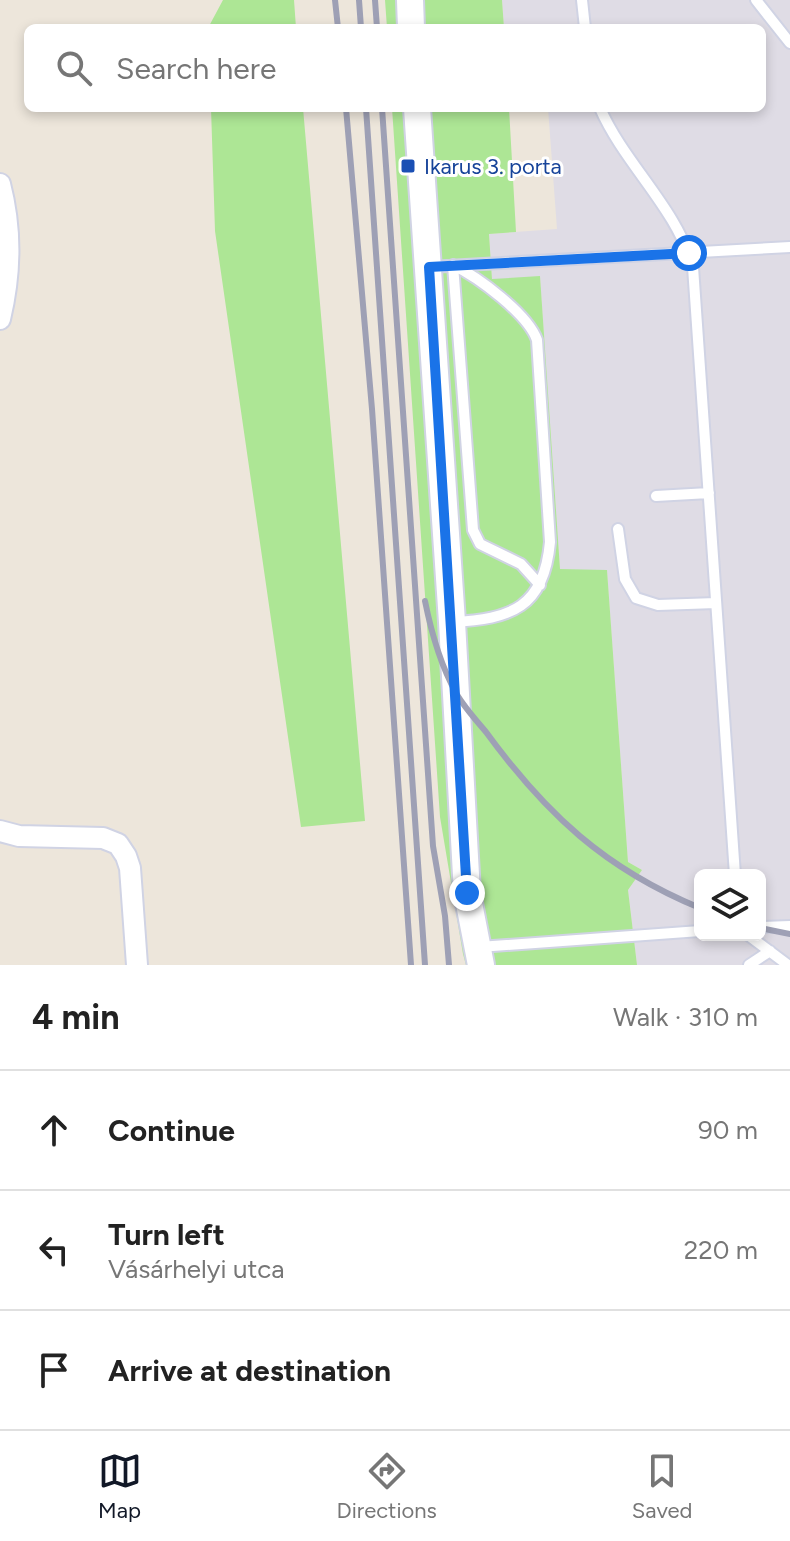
<!DOCTYPE html>
<html lang="en">
<head>
<meta charset="utf-8">
<style>
	:root { --surface:#fff; --page:#f6f6f6; --text:#222; --muted:#767676; --line:#e0e0e0; --accent:#111827 }
	body { margin:0; font-family:Figtree,sans-serif; background:var(--page); color:var(--text) }
	.controls { position:absolute; right:24px; bottom:24px; display:grid; overflow:hidden; border-radius:12px; box-shadow:0 4px 12px #0003 }
	.controls button { width:72px; height:72px; display:grid; place-items:center; padding:0; border:0; border-bottom:2px solid var(--line); background:var(--surface); color:var(--text); font:40px sans-serif }
	.stop { position:absolute; width:24px; height:24px; margin:-18px; border:6px solid #1a73e8; border-radius:50%; background:#fff }
	.stop.end { background:#1a73e8; border-color:#fff; box-shadow:0 2px 8px #0008 }
	.list { margin:0; padding:0; list-style:none }
	h2 { display:flex; justify-content:space-between; align-items:center; height:104px; margin:0; padding:0 32px; font-size:34px }
	h2 small { font-size:26px; font-weight:400; color:var(--muted) }
	.list li { display:grid; grid-template-columns:52px 1fr auto; gap:24px; align-items:center; box-sizing:border-box; height:120px; padding:0 32px; border-top:2px solid var(--line) }
	.list b { display:block; font-size:30px; white-space:nowrap }
	.list p { margin:0; font-size:26px; white-space:nowrap; color:var(--muted) }
	.list em { font-size:26px; font-style:normal; color:var(--muted) }
	.icon { flex:none; width:44px; height:44px; fill:none; stroke:currentColor; stroke-width:2; stroke-linecap:round; stroke-linejoin:round }
	.map { position:relative; flex:none; width:790px; height:965px; overflow:hidden }
	.search { position:absolute; background:var(--surface); box-shadow:0 4px 12px #0003; left:24px; right:24px; top:24px; height:88px; display:flex; align-items:center; gap:20px; box-sizing:border-box; padding:0 28px; border-radius:12px; color:var(--muted); font-size:30px }
	.sheet { height:464px; background:var(--surface) }
	nav { display:flex; justify-content:space-around; align-items:center; box-sizing:border-box; height:112px; border-top:2px solid var(--line); background:var(--surface); font-size:22px; color:var(--muted) }
	nav a { display:grid; justify-items:center; gap:4px }
	nav .on { color:var(--accent) }
	.map>svg:first-child { display:block }
	.industrial { fill:#dfdce5; fill-rule:evenodd }
	.green { fill:#ade695 }
	.lines { fill:none; stroke-linecap:round; stroke-linejoin:round }
	.service-casing { stroke:#d0d3e4; stroke-width:14 }
	.minor-casing { stroke:#d0d3e4; stroke-width:24 }
	.tertiary-casing { stroke:#d0d3e4; stroke-width:30 }
	.service { stroke:#fff; stroke-width:10 }
	.minor { stroke:#fff; stroke-width:20 }
	.tertiary { stroke:#fff; stroke-width:26 }
	.rail { stroke:#9ea0b5; stroke-width:6 }
	.route { stroke:#1a73e8; stroke-width:10 }
	.transit-dot { fill:#1a4fb4; stroke:#fff; stroke-width:3 }
	.labels { text-anchor:middle; stroke-width:6; stroke-linejoin:round; paint-order:stroke }
	.transit-label { font-size:22px; fill:#164399; stroke:#fff; text-anchor:start }
</style>
</head>
<body>
<div class="map">
<svg width="790" height="965" viewBox="0 0 790 965">
	<rect width="100%" height="100%" fill="#ede6db"/>
	<path class="industrial" d="M502 0H790V965H637L628 890 642 870 628 862 607 571 560 570 540 277 492 280 489 234 557 229 548 108H762V28H504ZM700 875H760V935H700Z"/>
	<path class="green" d="M223 0H294L296 28H208Z
		M385 0H502L504 28H387Z
		M211 108H303L365 821 301 827 215 231Z
		M392 108H509L516 232 489 234 492 279 540 276 560 569 607 570 628 862 642 870 628 890 637 965H466L463 954 440 817Z"/>
	<g class="lines">
		<g class="service-casing">
			<path id="service" d="M582 0 585 28
				M756 0 790 43
				M600 108C625 165 676 207 693 267L735 875
				M453 265 473 530 480 544 521 564 540 585
				M429 267 790 247
				M656 496 709 493
				M618 529 625 579 636 598 658 605 716 603
				M452 622C511 619 544 608 550 542L537 340C528 314 478 277 453 265
				M760 927 790 926
				M748 935 788 965
				M479 947 700 931
				M749 965 770 951"/>
		</g>
		<g class="minor-casing">
			<path id="minor" d="M0 184C12 230 11 273 0 319
				M0 831 19 836 103 838 118 844 126 856 130 868 137 965"/>
		</g>
		<g class="tertiary-casing">
			<path id="tertiary" d="M410 0 411 28
				M417 108 452 622 467 893 481 965"/>
		</g>
		<use href="#service" class="service"/>
		<use href="#minor" class="minor"/>
		<use href="#tertiary" class="tertiary"/>
		<path class="rail" d="M335 0 338 28
			M359 0 361 28
			M375 0 377 28
			M346 108 372 409 411 965
			M366 108 425 965
			M382 108 433 846 445 916 449 965
			M425 601C431 631 441 666 456 693 464 707 476 720 486 732 546 814 605 869 700 908
			M760 928 790 934"/>
	</g>
	<g class="lines">
		<path class="route" d="M467 893 429 267 689 253"/>
	</g>
	<rect class="transit-dot" x="400" y="158" width="16" height="16" rx="4"/>
	<g class="labels">
		<g class="transit-label">
			<text x="424" y="174">Ikarus 3. porta</text>
		</g>
	</g>
</svg>
<div class="controls">
<button><svg class="icon" aria-label="layers" viewBox="0 0 24 24"><path d="M12 4l9 5-9 5-9-5zM3 14l9 5 9-5"/></svg></button>
</div>
<div class="stop" style="left:689px;top:253px"></div>
<div class="stop end" style="left:467px;top:893px"></div>
<div class="search"><svg class="icon" aria-label="search" viewBox="0 0 24 24"><circle cx="10" cy="10" r="6"/><path d="M15 15l6 6"/></svg>Search here</div>
</div>
<section class="sheet">
<h2>4 min<small>Walk · 310 m</small></h2>
<ul class="list">
<li><svg class="icon" aria-label="ahead" viewBox="0 0 24 24"><path d="M12 20V5M6 11l6-6 6 6"/></svg><div><b>Continue</b></div><em>90 m</em></li>
<li><svg class="icon" aria-label="left" viewBox="0 0 24 24"><path d="M17 20v-9H6M10 6l-5 5 5 5"/></svg><div><b>Turn left</b><p>Vásárhelyi utca</p></div><em>220 m</em></li>
<li><svg class="icon" aria-label="arrive" viewBox="0 0 24 24"><path d="M6 21V4h12l-3 4 3 4H6"/></svg><div><b>Arrive at destination</b></div></li>
</ul>
</section>
<nav>
<a class="on"><svg class="icon" aria-label="map" viewBox="0 0 24 24"><path d="M3 6l6-2 6 2 6-2v14l-6 2-6-2-6 2zM9 4v14M15 6v14"/></svg>Map</a>
<a><svg class="icon" aria-label="directions" viewBox="0 0 24 24"><path d="M12 3l9 9-9 9-9-9zM9 14v-3h6M13 9l2 2-2 2"/></svg>Directions</a>
<a><svg class="icon" aria-label="saved" viewBox="0 0 24 24"><path d="M7 4h10v16l-5-4-5 4z"/></svg>Saved</a>
</nav>
</body>
</html>
